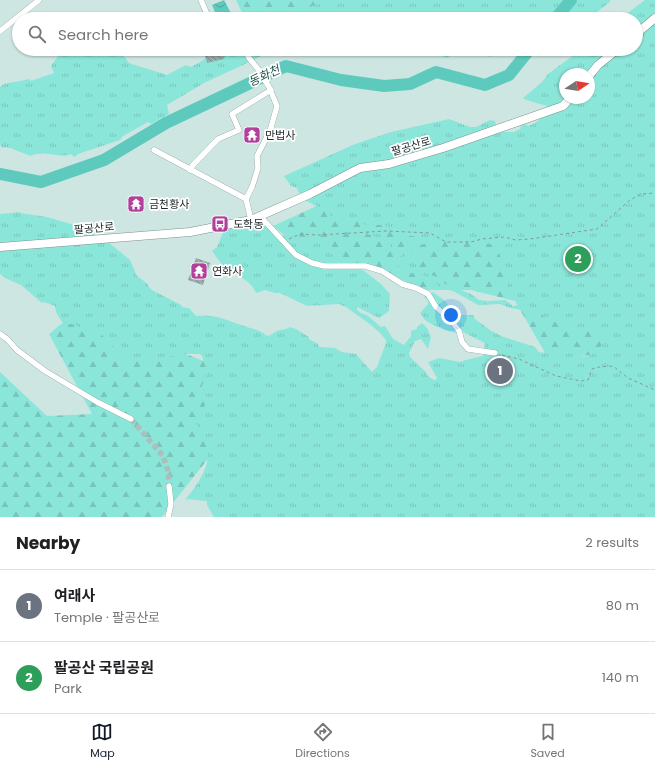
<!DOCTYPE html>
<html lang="en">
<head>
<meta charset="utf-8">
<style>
	:root { --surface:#fff; --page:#f6f6f6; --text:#202124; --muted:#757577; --line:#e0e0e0; --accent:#111827 }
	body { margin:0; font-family:Poppins,"Noto Sans KR",sans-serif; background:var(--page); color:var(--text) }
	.compass { position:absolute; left:559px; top:68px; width:36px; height:36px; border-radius:50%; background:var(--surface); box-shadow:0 1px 3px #0004; rotate:78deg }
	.you { position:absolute; left:451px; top:315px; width:14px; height:14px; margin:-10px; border:3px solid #fff; border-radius:50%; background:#1a73e8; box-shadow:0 0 0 6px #1a73e833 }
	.badge { display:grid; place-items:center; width:26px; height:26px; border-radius:50%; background:var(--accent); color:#fff; font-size:13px; font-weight:700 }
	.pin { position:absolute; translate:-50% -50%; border:2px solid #fff; box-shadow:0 1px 4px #0006 }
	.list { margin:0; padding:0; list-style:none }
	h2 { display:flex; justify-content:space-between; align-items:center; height:52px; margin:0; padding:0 16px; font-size:17px }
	h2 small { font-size:13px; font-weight:400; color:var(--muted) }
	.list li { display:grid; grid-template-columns:26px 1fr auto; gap:12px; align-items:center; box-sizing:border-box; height:72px; padding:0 16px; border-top:1px solid var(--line) }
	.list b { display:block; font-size:15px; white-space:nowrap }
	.list p { margin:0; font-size:13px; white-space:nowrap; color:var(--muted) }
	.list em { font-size:13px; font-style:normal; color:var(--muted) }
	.icon { flex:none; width:22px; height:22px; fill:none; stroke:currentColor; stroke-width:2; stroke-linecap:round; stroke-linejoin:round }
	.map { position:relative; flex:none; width:655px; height:517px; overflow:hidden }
	.search { position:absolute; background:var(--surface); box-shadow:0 1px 3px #0004; left:12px; right:12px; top:12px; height:44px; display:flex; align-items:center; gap:10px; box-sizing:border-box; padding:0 14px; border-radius:22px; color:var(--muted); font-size:15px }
	.sheet { height:196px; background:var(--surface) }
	nav { display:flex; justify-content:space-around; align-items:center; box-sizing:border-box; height:56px; border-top:1px solid var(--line); background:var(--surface); font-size:11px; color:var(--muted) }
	nav a { display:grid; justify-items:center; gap:2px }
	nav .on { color:var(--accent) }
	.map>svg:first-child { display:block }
	.forest { fill:url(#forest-firs) }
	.park { fill:url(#park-tufts); fill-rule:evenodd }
	.water { fill:url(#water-waves) }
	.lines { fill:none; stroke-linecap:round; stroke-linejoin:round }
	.river { stroke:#5ecabe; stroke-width:12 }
	.building { fill:url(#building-back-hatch) }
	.street-tunnel { stroke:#abc0bd; stroke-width:5.5; stroke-dasharray:5.5 3; stroke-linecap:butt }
	.street-casing { stroke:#7c938f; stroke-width:6 }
	.secondary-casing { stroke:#7c938f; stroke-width:9 }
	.path { stroke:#879996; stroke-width:1; stroke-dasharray:3 3; stroke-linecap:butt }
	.street { stroke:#fff; stroke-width:5.5 }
	.secondary { stroke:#fff; stroke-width:8 }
	.labels { text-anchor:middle; stroke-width:3.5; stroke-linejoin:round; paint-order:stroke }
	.poi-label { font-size:11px; fill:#202928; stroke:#fff; text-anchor:start }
	.street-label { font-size:11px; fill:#202928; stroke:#fff }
	.water-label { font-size:12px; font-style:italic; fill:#22524c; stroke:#fff }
</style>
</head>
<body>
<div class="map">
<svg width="655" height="517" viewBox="0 0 655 517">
	<defs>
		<pattern id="forest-firs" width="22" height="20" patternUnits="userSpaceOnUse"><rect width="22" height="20" fill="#8be6da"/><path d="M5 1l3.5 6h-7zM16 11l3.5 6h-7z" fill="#78c5bb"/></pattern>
		<pattern id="park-tufts" width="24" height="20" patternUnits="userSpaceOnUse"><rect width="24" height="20" fill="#8be6da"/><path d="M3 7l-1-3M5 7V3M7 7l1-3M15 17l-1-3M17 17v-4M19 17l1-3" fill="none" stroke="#78c5bb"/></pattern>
		<pattern id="water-waves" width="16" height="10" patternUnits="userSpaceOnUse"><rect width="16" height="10" fill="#5ecabe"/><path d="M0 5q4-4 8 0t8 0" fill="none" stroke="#4da49a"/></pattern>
		<pattern id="building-back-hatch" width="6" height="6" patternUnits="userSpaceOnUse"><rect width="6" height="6" fill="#97aeaa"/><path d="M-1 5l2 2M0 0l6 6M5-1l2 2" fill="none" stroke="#7b8e8a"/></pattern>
	</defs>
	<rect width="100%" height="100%" fill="#cee6e2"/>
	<path class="forest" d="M236 0H593L401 19 242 13Z
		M460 182 655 341 551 363 515 301 471 290H428L408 283 390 273 370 268 319 262 273 226 362 185Z
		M95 296 181 352 354 421 416 419 438 376 655 517 207 460 162 517H0V372L47 416 92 414 49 334Z"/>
	<path class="park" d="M326 0H610V2L588 19H284Z
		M645 0H655V517H214L207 505V501L187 499 185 500C195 488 206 473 208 457 209 448 198 427 194 419L210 399 203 394 201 395 198 394 206 377 207 371 202 356 200 354H185L163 358H152L147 361H138L123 357 101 334 87 332 75 325 62 322 56 312 55 306 44 302 42 303 21 285 5 278 0 274V214L20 212V213L47 217 78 226 107 241 130 260 137 276 148 284V286L152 290 181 305 182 307 189 308 196 316C200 316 204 315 208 316 219 316 229 321 238 324 248 328 259 329 267 336 272 335 273 333 277 331 282 329 286 330 290 327L296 329 309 337V339L318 344 319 347 335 348 342 352 356 354 372 372 377 367 386 343V340L380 333 371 325 346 307 339 304 307 306 280 293H275L265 290 256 293C250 278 234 276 224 266 219 262 216 256 212 251L217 247 224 230 244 221 263 225 272 230 278 235 303 237 314 235 338 251 342 256 354 264 356 267 363 270 381 284 390 294 389 311 379 318 357 307V310L361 313 367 315 381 327 385 326 393 339 404 345 411 336V331L417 329V327L422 323 427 328 431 337 428 349 421 339 415 341 409 353 410 357 426 372 427 375 432 379 436 380 437 378 428 362 439 358 460 362C467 359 475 358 483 356L485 343 463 332 459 327 458 333C451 333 429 324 424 319 423 317 422 315 420 313L428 304V301L424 297 433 292 444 300 457 315H473L475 319 490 330 501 336 535 347 539 352 546 353 550 348 575 349 579 356 584 357 600 351 603 332 568 328 534 312 510 308 500 304 478 305 455 292 439 286 431 281 429 277 415 273H402L390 249 391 244C382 241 376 236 367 234L369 232 381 234C385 241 391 243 397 249L395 255 399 258 403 254V249L409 250 417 255 416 270 424 273H429V275L435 276 445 284 471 294 479 300 488 301 505 300 513 306 522 304C520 302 517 300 514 298 506 290 505 278 506 268L501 262V257L491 244 479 242 480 236 476 239 470 238 460 240H435L418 246 414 236H407L401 229 380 225 360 224 356 220 332 217C322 201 304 209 297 188L291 186 284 176 355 144 391 132 449 119 470 127H476L490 120 495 121 498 132H514L520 129 521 126 525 124 528 126C539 122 543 117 547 106L526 100 523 98 542 82 548 74 582 49H636V19H620ZM565 74H589V98H565Z
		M69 49H112L116 52H121L129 63 167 75 186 65 191 67 200 62 207 57 224 49H272L256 59 204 83 167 105 169 114 151 124 148 122 123 136 120 140 78 154 75 157 70 154C60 159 43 149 31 156L10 148 1 147 0 143V87L4 84 30 79 31 81 54 73 51 66 58 56Z
		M357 49H545L520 50 489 57 486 54C480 55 473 56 467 54 463 53 461 50 457 51 453 52 451 56 446 58L442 56 439 51 418 55 393 56 388 50H380L376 54Z"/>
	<path class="water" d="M224 0 232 15 226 19H218L212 5Z"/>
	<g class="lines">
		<path class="river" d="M555 19 571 0
			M0 174 41 182 104 160 166 123 286 66 341 80 384 86 410 84 436 72 485 85 509 75 530 49"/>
	</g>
	<path class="building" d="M203 49H226L224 59 207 63Z
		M196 258 210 263 203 285 188 280Z"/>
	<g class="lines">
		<path class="street-tunnel" d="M131 419 163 456 168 471 169 486"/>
		<g class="street-casing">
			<path id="street" d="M201 0 207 14 214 19
				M0 31 39 0
				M244 49 249 58 258 69 269 87 277 106 270 131 257 156 258 168 252 187 246 199 251 220
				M154 150 246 199
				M190 170 193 165 218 139 239 130 232 114 271 90
				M260 216 296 255 312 263 324 266H365L382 271 402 284 416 288 428 294 436 307 451 320 459 331 462 342 468 349 495 353
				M0 334 7 339 17 350 45 371 97 402 131 419
				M168 517 171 504 169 486"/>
		</g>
		<g class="secondary-casing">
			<path id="secondary" d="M636 34 655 18
				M589 76 598 65 618 49
				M0 247 190 232 251 220 310 194 360 168 389 164 443 148 563 106 570 98"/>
		</g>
		<path class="path" d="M289 239 300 234 318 235 386 231 430 233 446 242H471L482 239 504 237 516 240 530 239 597 229 630 200 641 194 655 193
			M502 355 519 359 556 376 581 381 588 380 592 369 599 367 613 366 628 378 655 390"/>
		<use href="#street" class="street"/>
		<use href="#secondary" class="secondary"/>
	</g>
	<defs>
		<g id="temple-square" transform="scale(0.9)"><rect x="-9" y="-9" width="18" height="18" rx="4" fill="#b0409c" stroke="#fff"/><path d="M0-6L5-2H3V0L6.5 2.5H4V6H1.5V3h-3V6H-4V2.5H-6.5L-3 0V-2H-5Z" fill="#fff"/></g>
		<g id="bus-square" transform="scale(0.9)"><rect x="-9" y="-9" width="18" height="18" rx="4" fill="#b0409c" stroke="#fff"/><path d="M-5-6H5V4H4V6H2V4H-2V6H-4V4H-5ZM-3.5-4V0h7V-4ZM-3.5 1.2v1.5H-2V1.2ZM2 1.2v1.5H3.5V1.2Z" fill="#fff"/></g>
	</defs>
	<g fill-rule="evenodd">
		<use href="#temple-square" x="252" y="135"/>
		<use href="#temple-square" x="136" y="204"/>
		<use href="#bus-square" x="220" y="224"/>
		<use href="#temple-square" x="199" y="271"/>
	</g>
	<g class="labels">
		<g class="poi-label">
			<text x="265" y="139">만법사</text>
			<text x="149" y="208">금천황사</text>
			<text x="233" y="228">도학동</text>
			<text x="212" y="275">연화사</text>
		</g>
		<g class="street-label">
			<text transform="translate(411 146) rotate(-16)" y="4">팔공산로</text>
			<text transform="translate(94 228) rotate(-5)" y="4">팔공산로</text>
		</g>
		<g class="water-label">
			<text transform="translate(264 76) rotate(-25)" y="4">동화천</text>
		</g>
	</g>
</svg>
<svg class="compass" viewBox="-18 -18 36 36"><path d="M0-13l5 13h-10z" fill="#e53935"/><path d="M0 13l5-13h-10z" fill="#757577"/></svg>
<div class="you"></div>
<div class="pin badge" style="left:500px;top:371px;background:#6b7280">1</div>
<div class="pin badge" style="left:578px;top:259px;background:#2e9e5b">2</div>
<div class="search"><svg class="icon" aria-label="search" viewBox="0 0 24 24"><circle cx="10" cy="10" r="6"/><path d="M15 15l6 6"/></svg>Search here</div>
</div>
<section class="sheet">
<h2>Nearby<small>2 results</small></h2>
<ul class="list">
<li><span class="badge" style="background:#6b7280">1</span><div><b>여래사</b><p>Temple · 팔공산로</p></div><em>80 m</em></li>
<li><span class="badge" style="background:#2e9e5b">2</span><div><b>팔공산 국립공원</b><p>Park</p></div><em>140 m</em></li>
</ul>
</section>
<nav>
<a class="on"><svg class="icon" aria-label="map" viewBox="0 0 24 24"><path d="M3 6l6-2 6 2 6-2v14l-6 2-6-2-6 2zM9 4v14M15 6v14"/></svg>Map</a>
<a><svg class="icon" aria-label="directions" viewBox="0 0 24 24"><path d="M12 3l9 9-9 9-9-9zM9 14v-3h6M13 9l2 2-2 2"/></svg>Directions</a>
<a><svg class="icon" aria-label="saved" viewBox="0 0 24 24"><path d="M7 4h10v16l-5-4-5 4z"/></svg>Saved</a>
</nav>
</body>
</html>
